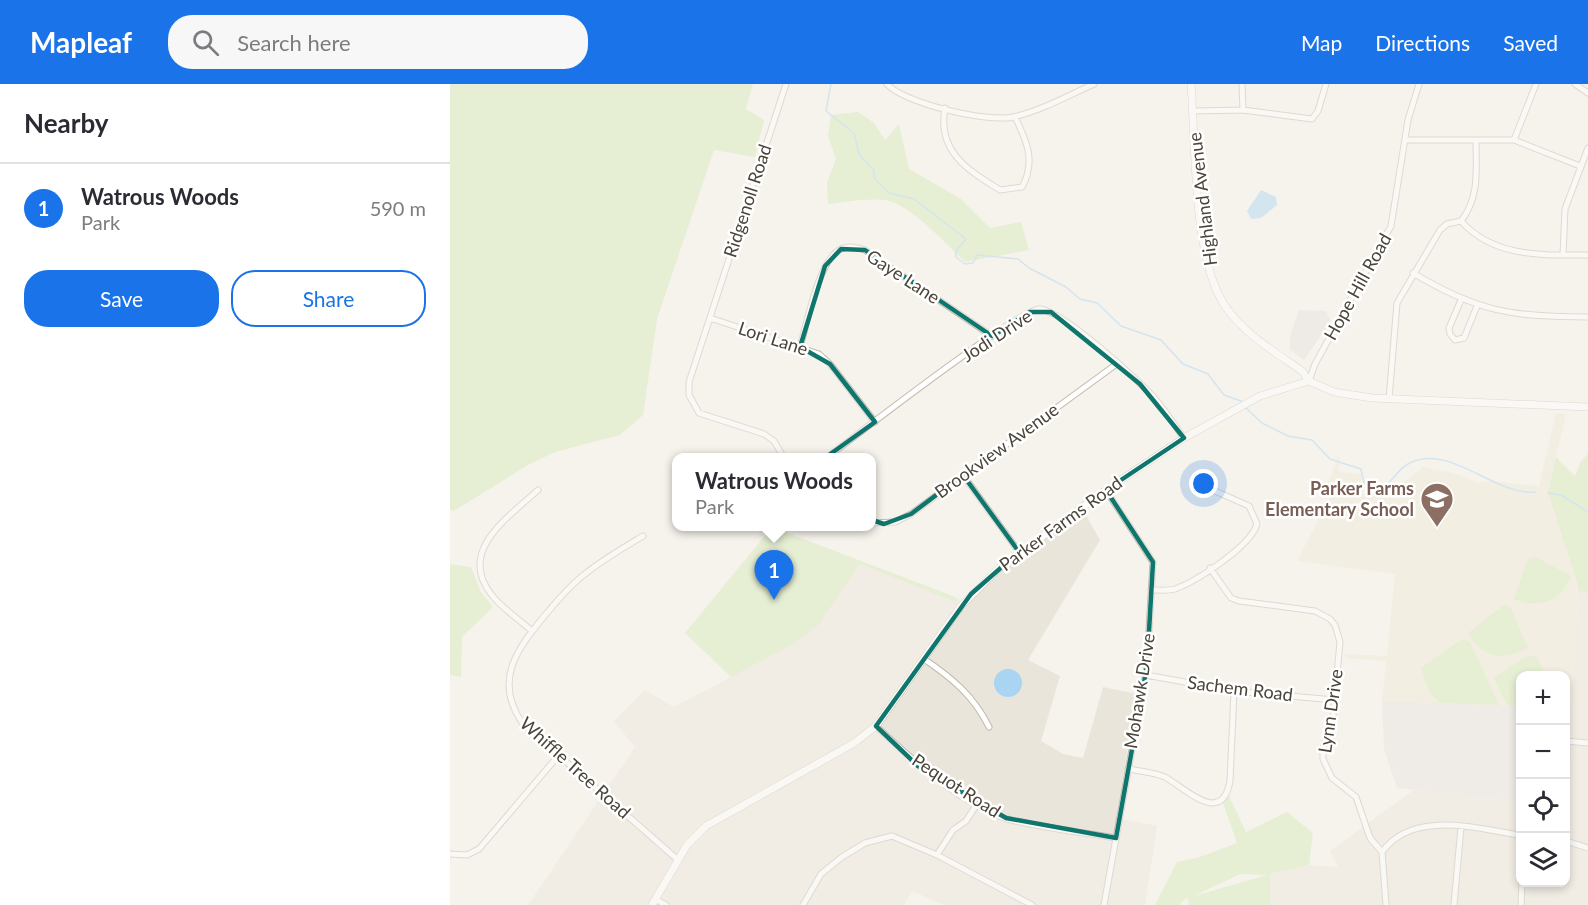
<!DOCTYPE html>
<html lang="en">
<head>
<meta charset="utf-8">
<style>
	:root { --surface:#fff; --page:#f7f7f7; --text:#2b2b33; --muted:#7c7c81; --line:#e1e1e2; --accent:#1a73e8 }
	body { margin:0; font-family:Lato,sans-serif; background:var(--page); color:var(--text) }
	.controls { position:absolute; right:18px; bottom:18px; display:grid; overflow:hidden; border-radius:12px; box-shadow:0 3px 9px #0003 }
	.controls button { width:54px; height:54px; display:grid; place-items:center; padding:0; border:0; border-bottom:2px solid var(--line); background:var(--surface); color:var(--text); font:30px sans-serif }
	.you { position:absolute; left:754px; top:400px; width:21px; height:21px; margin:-15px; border:4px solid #fff; border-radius:50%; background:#1a73e8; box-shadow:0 0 0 9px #1a73e833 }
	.badge { display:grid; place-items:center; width:39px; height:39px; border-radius:50%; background:var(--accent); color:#fff; font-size:20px; font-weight:700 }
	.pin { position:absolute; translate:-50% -50px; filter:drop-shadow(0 2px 3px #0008) }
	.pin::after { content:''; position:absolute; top:32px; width:21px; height:18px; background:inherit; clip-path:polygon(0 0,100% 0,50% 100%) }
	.popup { position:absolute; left:222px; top:369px; width:204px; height:78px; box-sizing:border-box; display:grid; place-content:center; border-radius:12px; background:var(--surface); filter:drop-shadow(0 2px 4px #0005); font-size:20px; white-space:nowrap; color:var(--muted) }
	.popup b { font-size:22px; color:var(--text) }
	.popup::after { content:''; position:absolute; left:50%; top:100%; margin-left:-12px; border:12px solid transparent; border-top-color:var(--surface) }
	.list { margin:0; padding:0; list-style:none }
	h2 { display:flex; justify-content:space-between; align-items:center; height:78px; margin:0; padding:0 24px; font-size:26px }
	h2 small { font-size:20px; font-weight:400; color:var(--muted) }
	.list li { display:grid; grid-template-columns:39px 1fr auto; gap:18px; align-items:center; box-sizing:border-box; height:90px; padding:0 24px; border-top:2px solid var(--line) }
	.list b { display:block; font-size:22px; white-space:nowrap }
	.list p { margin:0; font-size:20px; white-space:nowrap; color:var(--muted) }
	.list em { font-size:20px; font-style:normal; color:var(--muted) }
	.actions { display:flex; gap:12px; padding:18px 24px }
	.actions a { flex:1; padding:14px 0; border:2px solid var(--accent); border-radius:24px; text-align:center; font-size:21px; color:var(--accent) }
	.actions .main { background:var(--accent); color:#fff }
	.icon { flex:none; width:33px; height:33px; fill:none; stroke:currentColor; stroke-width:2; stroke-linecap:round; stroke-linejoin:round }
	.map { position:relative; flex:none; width:1138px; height:821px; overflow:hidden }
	header { display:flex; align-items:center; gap:36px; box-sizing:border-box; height:84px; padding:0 30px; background:var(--accent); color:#fff }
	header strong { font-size:28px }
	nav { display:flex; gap:33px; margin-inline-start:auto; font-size:21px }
	.search { width:420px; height:54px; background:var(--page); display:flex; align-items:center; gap:15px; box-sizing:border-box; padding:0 21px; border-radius:24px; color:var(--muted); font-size:22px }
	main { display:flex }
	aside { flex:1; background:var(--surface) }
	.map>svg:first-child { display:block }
	.residential { fill:#eae5da }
	.industrial { fill:#e6e2dd }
	.education { fill:#efe8d6 }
	.green { fill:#d2eab5; fill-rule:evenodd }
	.parking { fill:#e5e3e0 }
	.water { fill:#a9d4f2 }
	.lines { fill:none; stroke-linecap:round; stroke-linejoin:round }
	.stream { stroke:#a9d4f2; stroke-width:1.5 }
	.minor-casing { stroke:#c2bbae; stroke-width:7 }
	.tertiary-casing { stroke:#c2bbae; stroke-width:8 }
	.minor { stroke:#fff; stroke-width:5 }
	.tertiary { stroke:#fff; stroke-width:7 }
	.marked { fill:none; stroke:#0f766e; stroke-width:4.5; stroke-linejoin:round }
	.labels { text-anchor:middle; stroke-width:5; stroke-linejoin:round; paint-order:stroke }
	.street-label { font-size:18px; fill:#4b4439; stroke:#fff }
	.education-label { font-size:18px; font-weight:bold; fill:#785e54; stroke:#fff; text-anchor:end }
</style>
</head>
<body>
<header>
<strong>Mapleaf</strong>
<div class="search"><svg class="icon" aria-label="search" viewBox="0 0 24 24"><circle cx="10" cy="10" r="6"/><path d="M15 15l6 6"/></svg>Search here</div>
<nav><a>Map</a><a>Directions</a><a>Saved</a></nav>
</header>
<main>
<aside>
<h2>Nearby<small></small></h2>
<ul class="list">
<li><span class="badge">1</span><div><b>Watrous Woods</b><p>Park</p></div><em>590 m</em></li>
</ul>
<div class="actions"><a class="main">Save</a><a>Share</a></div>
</aside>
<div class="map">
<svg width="1138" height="821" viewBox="0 0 1138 821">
	<rect width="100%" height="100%" fill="#f6f3ec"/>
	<path class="residential" d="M634 428 650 456 578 576 610 592 591 657 613 670 633 674 653 603 687 610 666 734 707 742 695 821H495L462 807 454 821H78L185 663 164 637 195 606 224 623 342 561 368 540 410 480 505 518 508 514 517 519 538 496 600 449Z
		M1128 507 1138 509V655L1120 654Z
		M1122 661 1138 662V821H820V790L859 781 888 783 880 767 964 706 1070 717V798H1116V714H1121Z"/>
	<path class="industrial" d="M932 617 1070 622V717L947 704 934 665Z
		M1116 624H1122L1121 715 1116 714Z"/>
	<path class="education" d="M1106 329 1116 330 1098 409 1128 501 1122 624H1116V592H1070V622L932 617 936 577 895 574V570L937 572 945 490 847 477 883 408 876 404 888 373 890 374 888 387 912 391 909 411 954 398 973 383 1004 389 1029 399 1039 397 1089 402Z"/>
	<path class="green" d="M0 0H303L296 25 314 36 305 73 264 66 207 235 193 331 170 351 105 368 78 381 4 427 0 426Z
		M408 28 424 39 435 56 449 40 459 85 511 115 540 144 571 138 579 166 515 178C498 161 465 127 443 118 429 112 394 118 378 120L377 98 386 75 378 52 381 31Z
		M1138 370V509L1128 507V501L1098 409 1106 373 1125 392 1131 377Z
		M322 443 508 514 505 518 410 480 368 541 342 561 281 593 235 549Z
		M1085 473 1121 492C1112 518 1088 525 1064 515L1078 475Z
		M0 480 21 483 31 508 43 523 12 553 11 593 0 591Z
		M1054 521 1060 523 1078 564C1053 577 1033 575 1018 549Z
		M1012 555 1020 558 1049 621 990 619 979 607 971 584Z
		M1082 572 1088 574 1095 591 1070 592V622L1057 621 1044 594 1075 573Z
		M776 706 796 748 837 728 863 749 859 781 820 790V821H739L738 814 731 818V821H705L727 778 750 773 787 759 770 711ZM790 790 817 791 744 812Z"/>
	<path class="parking" d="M849 226 876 227 881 237 854 276 840 266V252Z"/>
	<path class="water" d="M811 106 826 113 827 121 811 134 801 135 797 127Z
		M544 599a14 14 0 1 1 28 0a14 14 0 1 1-28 0Z"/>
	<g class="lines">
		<path class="stream" d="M381 0 376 27 404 49 409 70 424 86V94L439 109 464 115 516 155 506 167V173L515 180 523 179 527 171 568 175 579 184 616 203 630 215 647 219 671 242 711 256 733 280 758 290 774 311 791 317
			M796 324 812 339 838 352 862 356 880 375 911 385 914 399 922 404 935 403C942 396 949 385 958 380 998 357 1044 412 1086 408
			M1098 409 1111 411 1138 428"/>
		<g class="minor-casing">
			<path id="minor" d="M437 0C453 19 538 39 563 33 591 27 619 11 644 0
				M792 0 793 26 862 35 868 27 876 0
				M1125 0 1138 9
				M495 24C487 67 516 85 550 106L572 103C586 78 577 57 565 33
				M743 27 793 26
				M955 56H1064L1130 82
				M1064 56 1086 0
				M1011 137C1044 174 1093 171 1138 171
				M1113 171 1115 125 1138 64
				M963 189C1028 228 1063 233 1138 233
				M1011 216 999 244 1000 250 1005 256 1014 254 1027 222
				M260 234 369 270 380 280 425 338
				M350 263C357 240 369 174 391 165 399 161 407 164 415 166L542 252
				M859 297 865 280 941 142 958 36 969 0
				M939 315 947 219 990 146 997 140 1011 137C1030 113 1026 85 1026 56
				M334 374 324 357 314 350 249 329 239 311V298L336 0
				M376 374C407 351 566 227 589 225 610 224 692 299 707 317 717 329 725 342 734 354
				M513 391 569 468
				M422 439 445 438 461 430 668 279
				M193 452C173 464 152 476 135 490 120 501 108 516 96 530 68 564 42 596 73 640L228 776
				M760 484 781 514 789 517 865 527 880 535 885 541 890 558 883 633 873 664V675L882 694 906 713 920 754 932 768
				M701 506C709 506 718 507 725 505 747 497 801 462 807 440L799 422 765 407
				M82 547C69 535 51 524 41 510 7 466 59 433 88 406
				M474 575C502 594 524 612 539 643
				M696 591 784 607 885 616
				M426 642C459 673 513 722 557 735 592 744 631 748 666 754
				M1116 657 1138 659
				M678 685C689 687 704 688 715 693 735 704 772 743 780 697L784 607
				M1116 757 1138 764
				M0 770 17 771 29 765 108 672
				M487 771 503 746 516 737 527 720
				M205 815 216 821
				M353 821 371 790 392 773 415 759 442 752 487 771 582 821
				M654 821 697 582 703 478 656 406
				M936 821 932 768C963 725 1027 745 1070 751
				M1004 821 1011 743
				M1071 821 1072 798"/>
		</g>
		<g class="tertiary-casing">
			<path id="tertiary" d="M741 0C746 61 742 172 775 222 793 249 826 269 852 287L859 297
				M202 821 237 761 256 742 404 659 426 642 511 522 549 484 656 406 734 354 810 312 859 297 884 308 922 314 1138 323"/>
		</g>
		<use href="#minor" class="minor"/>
		<use href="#tertiary" class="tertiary"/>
	</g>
	<path d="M0 0H1138V821H0ZM391 165 415 166 542 252 580 228H601L690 300 734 354 656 406 703 478 697 582 666 754 556 734 468 682 426 642 521 510 569 468 513 391 461 430 434 440 367 418 347 394 425 338 380 280 350 263 375 182Z" fill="#f6f3ec" fill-opacity=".55" fill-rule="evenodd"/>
	<path class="marked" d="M391 165 415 166 542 252 580 228H601L690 300 734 354 656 406 703 478 697 582 666 754 556 734 468 682 426 642 521 510 569 468 513 391 461 430 434 440 367 418 347 394 425 338 380 280 350 263 375 182Z"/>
	<defs>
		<g id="school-pin" transform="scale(1.725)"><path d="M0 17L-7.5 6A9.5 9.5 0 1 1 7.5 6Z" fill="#8d6e63" stroke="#fff"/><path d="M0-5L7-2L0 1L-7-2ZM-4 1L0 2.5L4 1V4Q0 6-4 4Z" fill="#fff"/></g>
	</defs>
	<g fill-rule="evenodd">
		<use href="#school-pin" x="987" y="415"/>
	</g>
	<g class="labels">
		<g class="street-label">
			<text transform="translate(753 115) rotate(-97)" y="6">Highland Avenue</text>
			<text transform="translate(298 117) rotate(-72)" y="6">Ridgenoll Road</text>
			<text transform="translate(453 193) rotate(33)" y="6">Gaye Lane</text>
			<text transform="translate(908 203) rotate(-61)" y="6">Hope Hill Road</text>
			<text transform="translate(547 252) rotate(-33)" y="6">Jodi Drive</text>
			<text transform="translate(323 255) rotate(18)" y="6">Lori Lane</text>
			<text transform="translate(547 367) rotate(-36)" y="6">Brookview Avenue</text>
			<text transform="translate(611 440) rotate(-36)" y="6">Parker Farms Road</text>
			<text transform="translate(790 605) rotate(7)" y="6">Sachem Road</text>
			<text transform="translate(690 607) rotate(-81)" y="6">Mohawk Drive</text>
			<text transform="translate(881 627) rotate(-82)" y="6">Lynn Drive</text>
			<text transform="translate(125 684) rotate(42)" y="6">Whiffle Tree Road</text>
			<text transform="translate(506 702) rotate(33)" y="6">Pequot Road</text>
		</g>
		<g class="education-label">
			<text x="964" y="411">Parker Farms<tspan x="964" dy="21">Elementary School</tspan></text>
		</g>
	</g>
</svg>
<div class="controls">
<button>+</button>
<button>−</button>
<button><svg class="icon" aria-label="locate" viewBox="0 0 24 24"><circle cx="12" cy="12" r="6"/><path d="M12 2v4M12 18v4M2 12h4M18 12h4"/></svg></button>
<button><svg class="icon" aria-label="layers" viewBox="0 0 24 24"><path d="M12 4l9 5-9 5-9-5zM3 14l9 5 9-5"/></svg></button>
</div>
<div class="you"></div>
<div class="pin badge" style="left:324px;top:516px">1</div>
<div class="popup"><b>Watrous Woods</b>Park</div>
</div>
</main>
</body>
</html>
